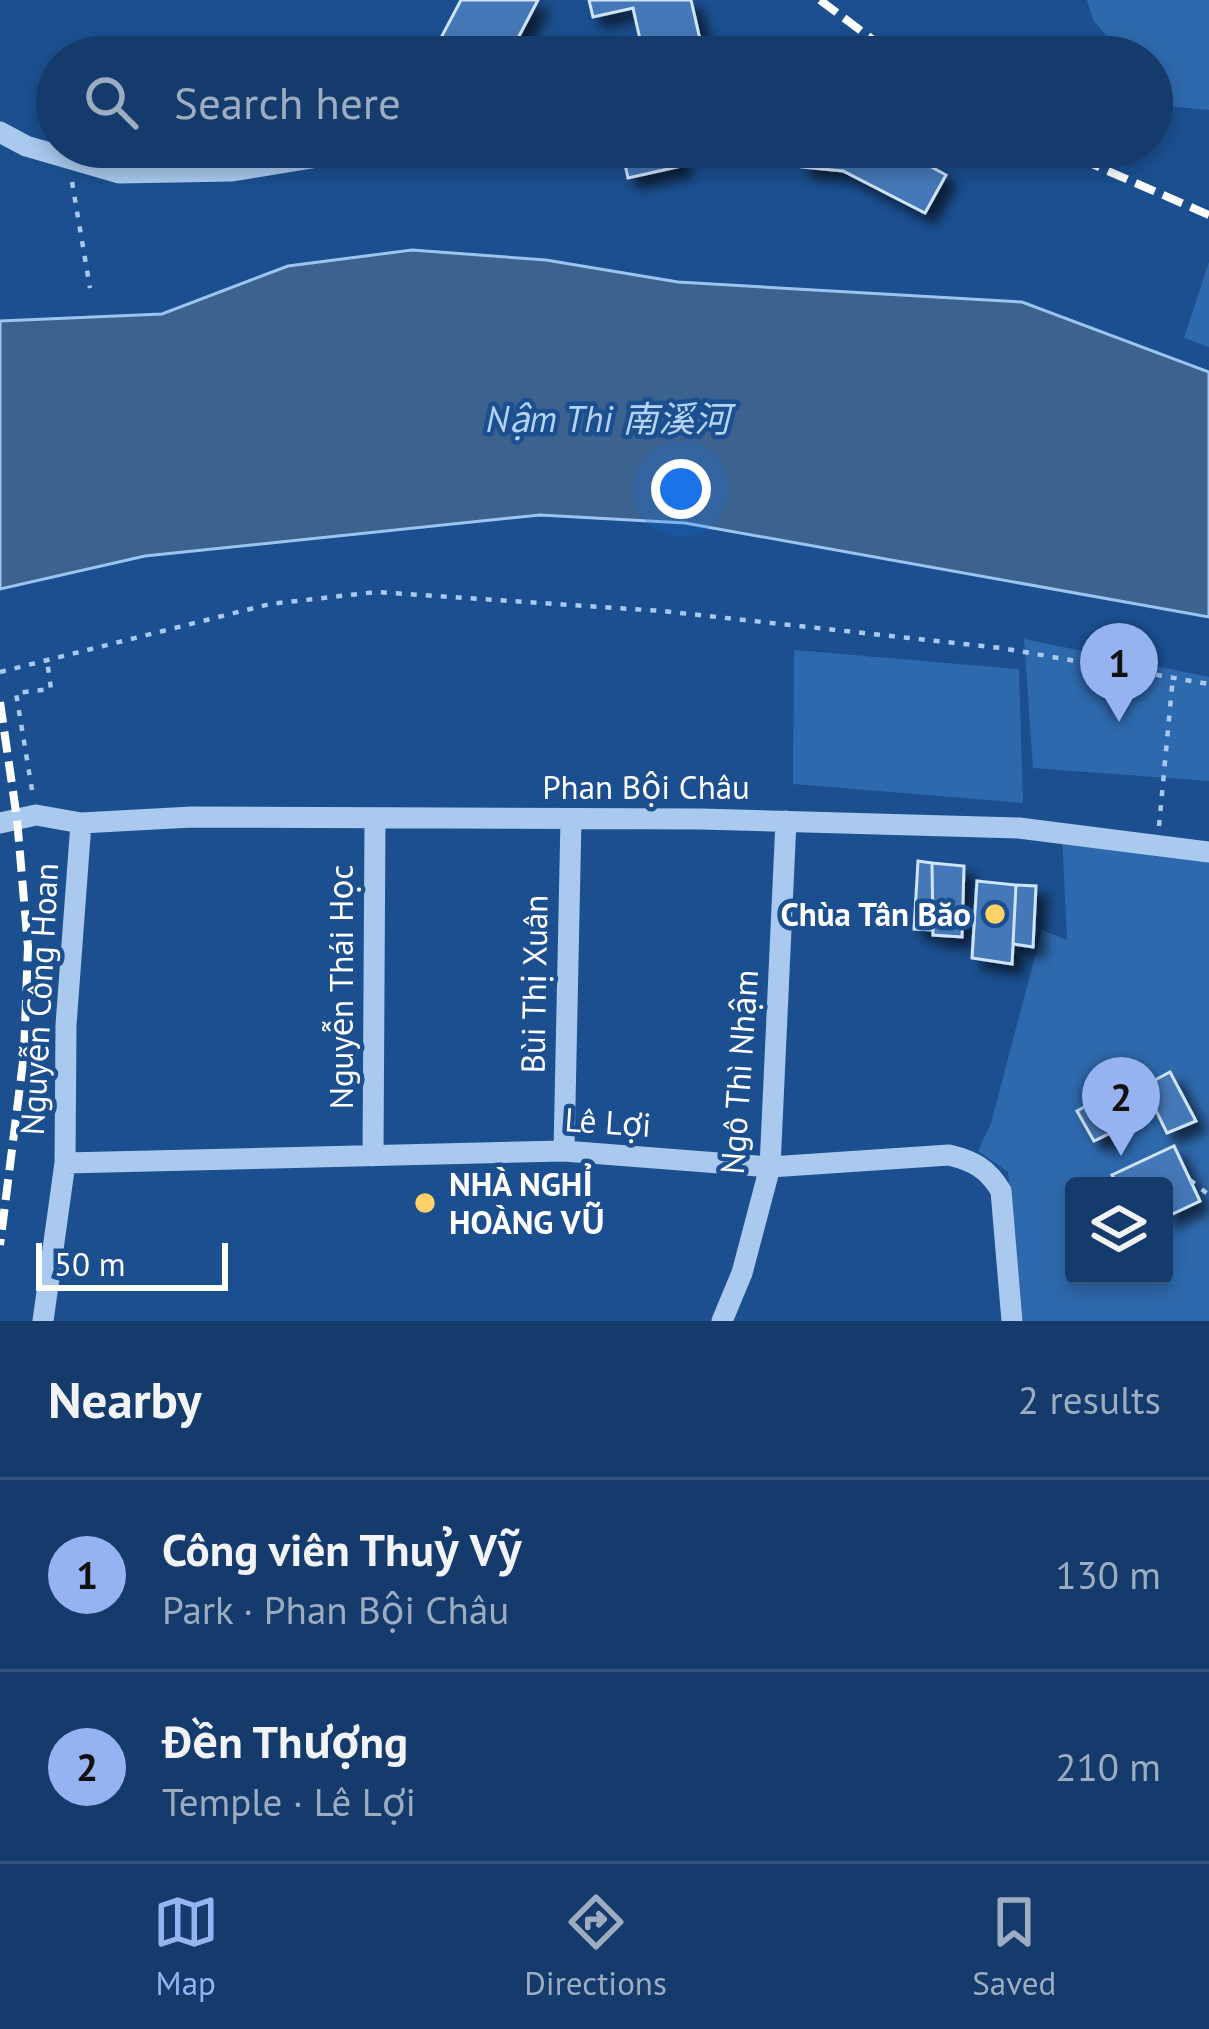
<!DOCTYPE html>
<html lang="en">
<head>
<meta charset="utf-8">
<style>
	:root { --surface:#143b6b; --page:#1d4271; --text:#f1f3f6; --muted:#9dadc1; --line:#33557e; --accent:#95b2f1 }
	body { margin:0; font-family:"PT Sans","Noto Sans SC",sans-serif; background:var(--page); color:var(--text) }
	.controls { position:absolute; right:36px; bottom:36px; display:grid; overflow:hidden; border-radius:12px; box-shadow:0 6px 18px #0003 }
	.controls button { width:108px; height:108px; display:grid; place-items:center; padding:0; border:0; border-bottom:3px solid var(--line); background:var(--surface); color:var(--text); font:60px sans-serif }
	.scale { position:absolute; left:36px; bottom:30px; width:192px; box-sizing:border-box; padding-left:12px; border:6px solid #fff; border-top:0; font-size:33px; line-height:42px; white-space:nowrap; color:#fff; -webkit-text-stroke:9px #1b4f8f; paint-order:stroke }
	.you { position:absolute; left:681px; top:489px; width:42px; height:42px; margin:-30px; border:9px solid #fff; border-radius:50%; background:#1a73e8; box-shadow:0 0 0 18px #1a73e833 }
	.badge { display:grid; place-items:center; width:78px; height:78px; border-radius:50%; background:var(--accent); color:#111; font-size:39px; font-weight:700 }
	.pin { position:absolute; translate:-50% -99px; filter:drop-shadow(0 3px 6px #0008) }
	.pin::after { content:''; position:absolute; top:63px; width:42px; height:36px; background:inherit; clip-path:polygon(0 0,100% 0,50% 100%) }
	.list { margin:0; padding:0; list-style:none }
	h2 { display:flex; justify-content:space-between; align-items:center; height:156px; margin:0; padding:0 48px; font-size:51px }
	h2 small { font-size:39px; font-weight:400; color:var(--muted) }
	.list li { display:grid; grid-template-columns:78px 1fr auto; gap:36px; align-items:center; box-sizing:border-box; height:192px; padding:0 48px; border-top:3px solid var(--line) }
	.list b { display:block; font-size:45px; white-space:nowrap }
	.list p { margin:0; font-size:39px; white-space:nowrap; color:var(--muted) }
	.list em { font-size:39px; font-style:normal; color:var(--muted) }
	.icon { flex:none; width:66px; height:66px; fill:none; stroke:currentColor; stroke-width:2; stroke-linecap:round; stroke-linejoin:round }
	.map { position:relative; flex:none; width:1209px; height:1321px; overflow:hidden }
	.search { position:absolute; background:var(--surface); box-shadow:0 6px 18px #0003; left:36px; right:36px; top:36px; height:132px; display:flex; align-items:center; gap:30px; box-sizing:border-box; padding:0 42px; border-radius:66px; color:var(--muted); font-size:45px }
	.sheet { height:540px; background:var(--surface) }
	nav { display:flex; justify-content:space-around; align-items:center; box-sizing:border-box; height:168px; border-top:3px solid var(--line); background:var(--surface); font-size:33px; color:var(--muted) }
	nav a { display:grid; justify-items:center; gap:6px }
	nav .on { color:var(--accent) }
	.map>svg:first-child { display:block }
	.green { fill:#2e69ad; fill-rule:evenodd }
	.water { fill:#3c6290; stroke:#9cc4f0; stroke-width:3 }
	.building { fill:#4478b7; stroke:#cfe3fa; stroke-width:3; filter:url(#shadow) }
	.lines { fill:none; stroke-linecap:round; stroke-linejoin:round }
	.path { stroke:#a9c9ee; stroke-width:4.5; stroke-dasharray:6 9; stroke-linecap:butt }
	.minor { stroke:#a9c9ee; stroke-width:21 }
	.rail { stroke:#fff; stroke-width:8; stroke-dasharray:21 9; stroke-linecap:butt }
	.poi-dot { fill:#ffd166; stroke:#1b4f8f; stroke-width:4.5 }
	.labels { text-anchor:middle; stroke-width:9; stroke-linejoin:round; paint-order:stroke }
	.street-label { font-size:33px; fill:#fff; stroke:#1b4f8f }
	.poi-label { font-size:33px; font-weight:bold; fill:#fff; stroke:#1b4f8f; text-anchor:end }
	.water-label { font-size:36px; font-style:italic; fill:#b5d3f5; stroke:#1b4f8f }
</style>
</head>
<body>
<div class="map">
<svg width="1209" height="1321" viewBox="0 0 1209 1321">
	<defs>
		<filter id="shadow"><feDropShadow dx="10" dy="10" stdDeviation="6" flood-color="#0009"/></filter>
	</defs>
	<rect width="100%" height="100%" fill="#1b4f8f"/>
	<path class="green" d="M1087 0H1209V110L1165 106 1152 90V57H1124L1093 20Z
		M1209 262V347L1184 338Z
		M1024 639 1209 677V781L1033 768Z
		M794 650 1019 669 1023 803 793 784Z
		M1062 837 1209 843V1321H1023L1008 1172 978 1151 991 1123 1042 930 1067 940ZM1074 1186H1164V1276H1074Z"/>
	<path class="water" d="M412 250 546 260 678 282 1022 302 1209 372V617L685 523 540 515 145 556 0 589V321L162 314 288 266Z"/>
	<path class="building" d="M461 0H538L508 57H447L434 51Z
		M589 0H691L704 57H644L633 8 593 17Z
		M621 147H677L681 166 628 178Z
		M802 147H895L946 175 925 213 843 171 801 167Z
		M918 861 932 863 933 930 914 929Z
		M932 863 964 866 962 937 933 935Z
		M977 881 1016 885 1012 964 972 958Z
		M1016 885 1036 886 1033 947 1013 944Z
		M1170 1072 1196 1121 1167 1133 1144 1086Z
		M1093 1102 1110 1133 1094 1141 1077 1111Z
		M1174 1146 1200 1201 1164 1218V1186H1118L1112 1175Z"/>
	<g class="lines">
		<path class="path" d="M72 182 90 288
			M0 672 270 604 376 592 662 611 1001 648 1209 684
			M32 790 16 693 51 689 47 660
			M1159 826 1173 676
			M1190 1180 1209 1195"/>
		<path class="minor" d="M0 132 26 146 119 173 232 171 379 147
			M0 823 36 815 81 823 192 817 701 819 1019 828 1209 852
			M564 1151 571 819
			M373 1156 375 819
			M65 1163 564 1151 770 1167 949 1155C974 1161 988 1169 1001 1191L1012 1321
			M43 1321 65 1163 66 1025 81 823
			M722 1321 742 1273 770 1167 786 821"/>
		<path class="rail" d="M820 0 896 57
			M1053 147 1209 215
			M0 702 17 819 28 947 24 1054 0 1245"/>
	</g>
	<g class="poi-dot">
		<circle cx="995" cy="914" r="12"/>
		<circle cx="425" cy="1203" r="12"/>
	</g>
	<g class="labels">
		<g class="street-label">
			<text x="646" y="799">Phan Bội Châu</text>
			<text transform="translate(534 984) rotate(-89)" y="12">Bùi Thị Xuân</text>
			<text transform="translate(341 987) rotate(-90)" y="12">Nguyễn Thái Học</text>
			<text transform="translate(39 999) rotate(-87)" y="12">Nguyễn Công Hoan</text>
			<text transform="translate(739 1072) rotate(-86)" y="12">Ngô Thì Nhậm</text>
			<text transform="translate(608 1122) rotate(4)" y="12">Lê Lợi</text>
		</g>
		<g class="poi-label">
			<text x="971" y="926">Chùa Tân Băo</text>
			<text x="449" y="1196" text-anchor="start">NHÀ NGHỈ<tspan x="449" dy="38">HOÀNG VŨ</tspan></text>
		</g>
		<g class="water-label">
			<text x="608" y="432">Nậm Thi 南溪河</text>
		</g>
	</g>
</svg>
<div class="controls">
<button><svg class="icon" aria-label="layers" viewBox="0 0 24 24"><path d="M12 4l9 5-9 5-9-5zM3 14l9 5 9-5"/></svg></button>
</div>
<div class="scale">50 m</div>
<div class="you"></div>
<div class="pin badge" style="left:1119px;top:722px">1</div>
<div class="pin badge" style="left:1121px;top:1156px">2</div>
<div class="search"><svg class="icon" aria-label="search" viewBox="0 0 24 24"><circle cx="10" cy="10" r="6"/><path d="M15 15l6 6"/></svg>Search here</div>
</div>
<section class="sheet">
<h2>Nearby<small>2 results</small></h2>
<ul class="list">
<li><span class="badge">1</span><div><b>Công viên Thuỷ Vỹ</b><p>Park · Phan Bội Châu</p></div><em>130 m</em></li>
<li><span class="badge">2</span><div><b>Đền Thượng</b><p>Temple · Lê Lợi</p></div><em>210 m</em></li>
</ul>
</section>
<nav>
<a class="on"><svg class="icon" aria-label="map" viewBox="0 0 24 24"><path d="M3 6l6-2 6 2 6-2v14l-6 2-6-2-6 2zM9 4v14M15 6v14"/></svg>Map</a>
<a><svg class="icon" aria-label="directions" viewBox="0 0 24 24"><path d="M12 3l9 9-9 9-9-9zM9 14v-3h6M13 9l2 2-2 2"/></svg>Directions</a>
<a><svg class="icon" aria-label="saved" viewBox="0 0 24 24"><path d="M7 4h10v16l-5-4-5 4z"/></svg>Saved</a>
</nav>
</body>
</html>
